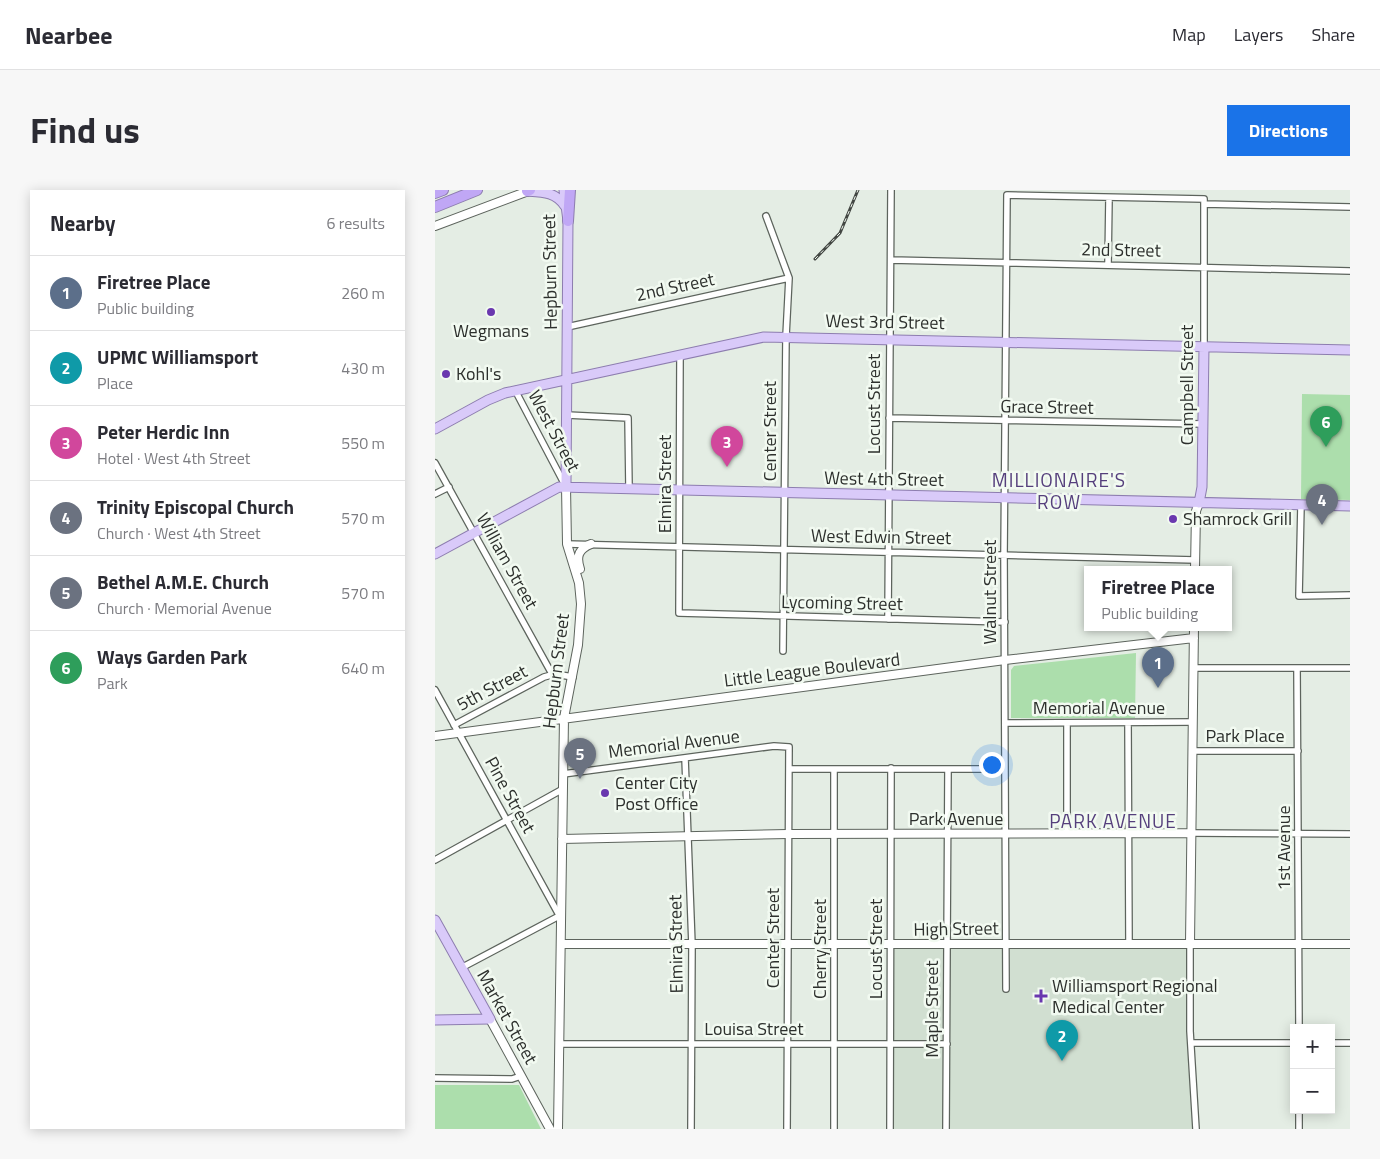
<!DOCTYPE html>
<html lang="en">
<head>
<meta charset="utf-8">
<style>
	:root { --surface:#fff; --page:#f7f7f7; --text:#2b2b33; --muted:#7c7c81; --line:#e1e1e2; --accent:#1a73e8 }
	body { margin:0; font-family:"Titillium Web",sans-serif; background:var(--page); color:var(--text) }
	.controls { position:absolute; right:15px; bottom:15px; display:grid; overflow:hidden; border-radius:0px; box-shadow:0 2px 12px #0003 }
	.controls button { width:45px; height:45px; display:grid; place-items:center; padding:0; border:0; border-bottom:1px solid var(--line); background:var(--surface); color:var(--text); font:25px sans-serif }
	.you { position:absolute; left:556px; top:574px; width:18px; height:18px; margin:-12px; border:4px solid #fff; border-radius:50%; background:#1a73e8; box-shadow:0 0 0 8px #1a73e833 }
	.badge { display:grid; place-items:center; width:32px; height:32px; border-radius:50%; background:var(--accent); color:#fff; font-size:16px; font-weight:700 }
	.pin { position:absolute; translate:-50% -41px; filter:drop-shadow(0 1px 2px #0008) }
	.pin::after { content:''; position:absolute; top:26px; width:18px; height:15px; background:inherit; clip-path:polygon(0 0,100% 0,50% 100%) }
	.popup { position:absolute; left:649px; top:376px; width:148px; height:65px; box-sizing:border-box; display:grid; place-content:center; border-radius:0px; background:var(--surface); filter:drop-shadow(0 1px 4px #0005); font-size:16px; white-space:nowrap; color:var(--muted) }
	.popup b { font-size:19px; color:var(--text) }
	.popup::after { content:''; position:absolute; left:50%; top:100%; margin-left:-10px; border:10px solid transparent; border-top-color:var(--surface) }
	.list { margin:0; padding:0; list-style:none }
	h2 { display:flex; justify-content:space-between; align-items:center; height:65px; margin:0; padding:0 20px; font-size:21px }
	h2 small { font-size:16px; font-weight:400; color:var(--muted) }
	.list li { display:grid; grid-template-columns:32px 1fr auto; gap:15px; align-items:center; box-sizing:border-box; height:75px; padding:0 20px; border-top:1px solid var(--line) }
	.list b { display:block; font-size:19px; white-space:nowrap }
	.list p { margin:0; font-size:16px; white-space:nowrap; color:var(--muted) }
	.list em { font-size:16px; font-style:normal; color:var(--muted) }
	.map { position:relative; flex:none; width:915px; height:939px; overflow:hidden; border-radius:0px }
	header { display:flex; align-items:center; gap:30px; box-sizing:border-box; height:70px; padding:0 25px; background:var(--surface); border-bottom:1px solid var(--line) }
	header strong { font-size:24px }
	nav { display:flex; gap:28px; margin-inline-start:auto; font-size:18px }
	.intro { display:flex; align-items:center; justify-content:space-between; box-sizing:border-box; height:120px; padding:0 30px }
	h1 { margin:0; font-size:35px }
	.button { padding:12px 22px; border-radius:0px; background:var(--accent); color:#fff; font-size:18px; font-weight:700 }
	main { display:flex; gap:30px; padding:0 30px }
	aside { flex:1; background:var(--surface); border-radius:0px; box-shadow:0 2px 12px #0003 }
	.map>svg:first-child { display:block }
	.built { fill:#d1dfd1 }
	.green { fill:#acdeac }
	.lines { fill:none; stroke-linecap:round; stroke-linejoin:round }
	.street-casing { stroke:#5d645d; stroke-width:8 }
	.secondary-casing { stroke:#5d645d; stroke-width:10 }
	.primary-casing { stroke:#8d7daf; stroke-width:11 }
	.highway-casing { stroke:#8d7daf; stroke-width:12 }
	.street { stroke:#fff; stroke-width:5.5 }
	.secondary { stroke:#fff; stroke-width:8 }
	.primary { stroke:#d9caf9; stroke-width:9 }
	.highway { stroke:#c0a7f5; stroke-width:10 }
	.rail-casing { stroke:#424642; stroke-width:3 }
	.rail { stroke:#f2faf1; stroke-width:1; stroke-dasharray:4; stroke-linecap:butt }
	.poi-dot { fill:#6a38af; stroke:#f2faf1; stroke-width:2 }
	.labels { text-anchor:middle; stroke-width:5; stroke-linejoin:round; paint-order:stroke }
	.street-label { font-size:18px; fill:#2d302d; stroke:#f2faf1 }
	.poi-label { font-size:18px; fill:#2d302d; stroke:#f2faf1; text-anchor:start }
	.neighbourhood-label { font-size:19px; letter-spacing:1px; fill:#553f7c; stroke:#f2faf1 }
</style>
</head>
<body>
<header>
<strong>Nearbee</strong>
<nav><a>Map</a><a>Layers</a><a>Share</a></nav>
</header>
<div class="intro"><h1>Find us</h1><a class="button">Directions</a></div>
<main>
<aside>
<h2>Nearby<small>6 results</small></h2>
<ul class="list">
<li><span class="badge" style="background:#5c6f8a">1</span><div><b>Firetree Place</b><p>Public building</p></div><em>260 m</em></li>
<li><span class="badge" style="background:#0f9aa8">2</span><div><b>UPMC Williamsport</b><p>Place</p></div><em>430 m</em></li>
<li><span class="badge" style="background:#d1479c">3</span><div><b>Peter Herdic Inn</b><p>Hotel · West 4th Street</p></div><em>550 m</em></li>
<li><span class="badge" style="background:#6b7280">4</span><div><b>Trinity Episcopal Church</b><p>Church · West 4th Street</p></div><em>570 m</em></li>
<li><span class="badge" style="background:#6b7280">5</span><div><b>Bethel A.M.E. Church</b><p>Church · Memorial Avenue</p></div><em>570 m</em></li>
<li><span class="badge" style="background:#2e9e5b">6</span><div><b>Ways Garden Park</b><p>Park</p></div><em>640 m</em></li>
</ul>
</aside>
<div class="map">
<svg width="915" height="939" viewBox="0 0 915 939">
	<rect width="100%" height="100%" fill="#e4ede4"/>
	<path class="built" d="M753 756 759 939H457L459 757Z"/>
	<path class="green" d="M867 204 915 205V310L866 309Z
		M701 463 700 528H576V480L579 476Z
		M0 895H84L106 939H0Z"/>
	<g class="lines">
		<g class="street-casing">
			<path id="street" d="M769 14 915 17
				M331 26 354 88 351 146 348 461
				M456 70 915 81
				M673 75 674 8
				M132 137 354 88
				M245 165 244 423 570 432
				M80 200 130 295
				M132 225 193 228 194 298
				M454 228 769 234
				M0 273 117 484
				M0 304 14 297
				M866 315 864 406 915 405
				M132 354 760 370
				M453 429 456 0
				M758 478H915
				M862 478 864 838
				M0 500 124 725
				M570 533 757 532
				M693 533 694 753
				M19 535 109 487 120 484 138 487
				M757 561H863
				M250 568 257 755 256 939
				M354 579H570
				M399 579V939
				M128 584 339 556 354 557 352 939
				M756 643 915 644
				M632 644V533
				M0 670 128 599
				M755 753V841L761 939
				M26 778 126 725
				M571 799 569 365 572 5 769 9V157
				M756 853H859
				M896 853H915
				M126 854H512
				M0 888 77 889 86 886
				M455 939 456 578
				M511 939 513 579
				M864 939V920"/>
		</g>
		<g class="secondary-casing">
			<path id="secondary" d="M0 36 96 0
				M145 379C141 367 143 359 156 354
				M760 379 761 321 764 313
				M0 546 570 470 759 448
				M127 649 353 644 756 643
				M755 753 759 437
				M127 754H915
				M55 829 115 939
				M123 939 129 528 143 455 146 414 144 393 132 354 131 296"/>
		</g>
		<g class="primary-casing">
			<path id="primary" d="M129 0 133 31 131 296
				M92 1C108 2 121 2 130 16
				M0 239 53 210 70 203 329 147 915 160
				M764 313 767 297 769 157
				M0 364 124 297 915 316
				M0 730 55 829 0 830"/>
		</g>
		<g class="highway-casing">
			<path id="highway" d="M92 1 95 0
				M0 3 8 0
				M0 17 42 0
				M133 31 135 0"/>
		</g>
		<use href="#street" class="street"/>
		<use href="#secondary" class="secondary"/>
		<use href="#primary" class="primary"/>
		<use href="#highway" class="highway"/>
		<g class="rail-casing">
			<path id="rail" d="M380 69 405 43 423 0"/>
		</g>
		<use href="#rail" class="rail"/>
	</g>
	<g class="poi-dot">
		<circle cx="56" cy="122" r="5"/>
		<circle cx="11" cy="184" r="5"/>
		<circle cx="738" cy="329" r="5"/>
		<circle cx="170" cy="603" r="5"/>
		<path d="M603.5 798.5h5v5h5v5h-5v5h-5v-5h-5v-5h5z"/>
	</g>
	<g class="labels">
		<g class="street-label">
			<text transform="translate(686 60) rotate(1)" y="6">2nd Street</text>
			<text transform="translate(115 82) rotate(-91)" y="6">Hepburn Street</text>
			<text transform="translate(240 97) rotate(-12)" y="6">2nd Street</text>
			<text transform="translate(450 132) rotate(1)" y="6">West 3rd Street</text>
			<text transform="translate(752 195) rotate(-90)" y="6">Campbell Street</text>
			<text transform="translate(439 214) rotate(-90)" y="6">Locust Street</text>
			<text transform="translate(612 217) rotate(1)" y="6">Grace Street</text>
			<text transform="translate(119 241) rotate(62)" y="6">West Street</text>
			<text transform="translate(335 241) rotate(-90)" y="6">Center Street</text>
			<text transform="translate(449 289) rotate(1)" y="6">West 4th Street</text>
			<text transform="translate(230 294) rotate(-90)" y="6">Elmira Street</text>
			<text transform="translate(446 347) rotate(1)" y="6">West Edwin Street</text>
			<text transform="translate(72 371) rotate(61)" y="6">William Street</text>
			<text transform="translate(555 402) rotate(-90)" y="6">Walnut Street</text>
			<text transform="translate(407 413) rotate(1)" y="6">Lycoming Street</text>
			<text transform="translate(377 480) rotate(-7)" y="6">Little League Boulevard</text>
			<text transform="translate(121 481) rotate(-83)" y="6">Hepburn Street</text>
			<text transform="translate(57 498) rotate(-28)" y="6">5th Street</text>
			<text x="664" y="524">Memorial Avenue</text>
			<text x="810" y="552">Park Place</text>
			<text transform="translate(239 554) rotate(-7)" y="6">Memorial Avenue</text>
			<text transform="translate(75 605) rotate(61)" y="6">Pine Street</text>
			<text x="521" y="635">Park Avenue</text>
			<text transform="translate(849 658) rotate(-90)" y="6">1st Avenue</text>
			<text transform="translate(521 739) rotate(-1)" y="6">High Street</text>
			<text transform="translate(338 748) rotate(-90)" y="6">Center Street</text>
			<text transform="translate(241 754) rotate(-91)" y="6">Elmira Street</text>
			<text transform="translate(385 759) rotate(-90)" y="6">Cherry Street</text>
			<text transform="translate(441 759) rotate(-90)" y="6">Locust Street</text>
			<text transform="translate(497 819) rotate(-90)" y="6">Maple Street</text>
			<text transform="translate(72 827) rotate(61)" y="6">Market Street</text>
			<text x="319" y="845">Louisa Street</text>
		</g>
		<g class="poi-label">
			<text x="56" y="147" text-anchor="middle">Wegmans</text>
			<text x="21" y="190">Kohl's</text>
			<text x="748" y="335">Shamrock Grill</text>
			<text x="180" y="599">Center City<tspan x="180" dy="21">Post Office</tspan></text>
			<text x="617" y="802">Williamsport Regional<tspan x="617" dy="21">Medical Center</tspan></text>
		</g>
		<g class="neighbourhood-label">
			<text x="624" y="297">MILLIONAIRE'S<tspan x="624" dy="22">ROW</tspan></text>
			<text x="678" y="638">PARK AVENUE</text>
		</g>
	</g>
</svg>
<div class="controls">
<button>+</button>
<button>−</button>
</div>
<div class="you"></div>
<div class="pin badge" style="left:723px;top:498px;background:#5c6f8a">1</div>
<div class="popup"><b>Firetree Place</b>Public building</div>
<div class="pin badge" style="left:627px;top:871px;background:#0f9aa8">2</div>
<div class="pin badge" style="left:292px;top:277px;background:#d1479c">3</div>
<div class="pin badge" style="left:887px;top:335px;background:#6b7280">4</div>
<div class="pin badge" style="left:145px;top:589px;background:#6b7280">5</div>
<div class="pin badge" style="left:891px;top:257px;background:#2e9e5b">6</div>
</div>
</main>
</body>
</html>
